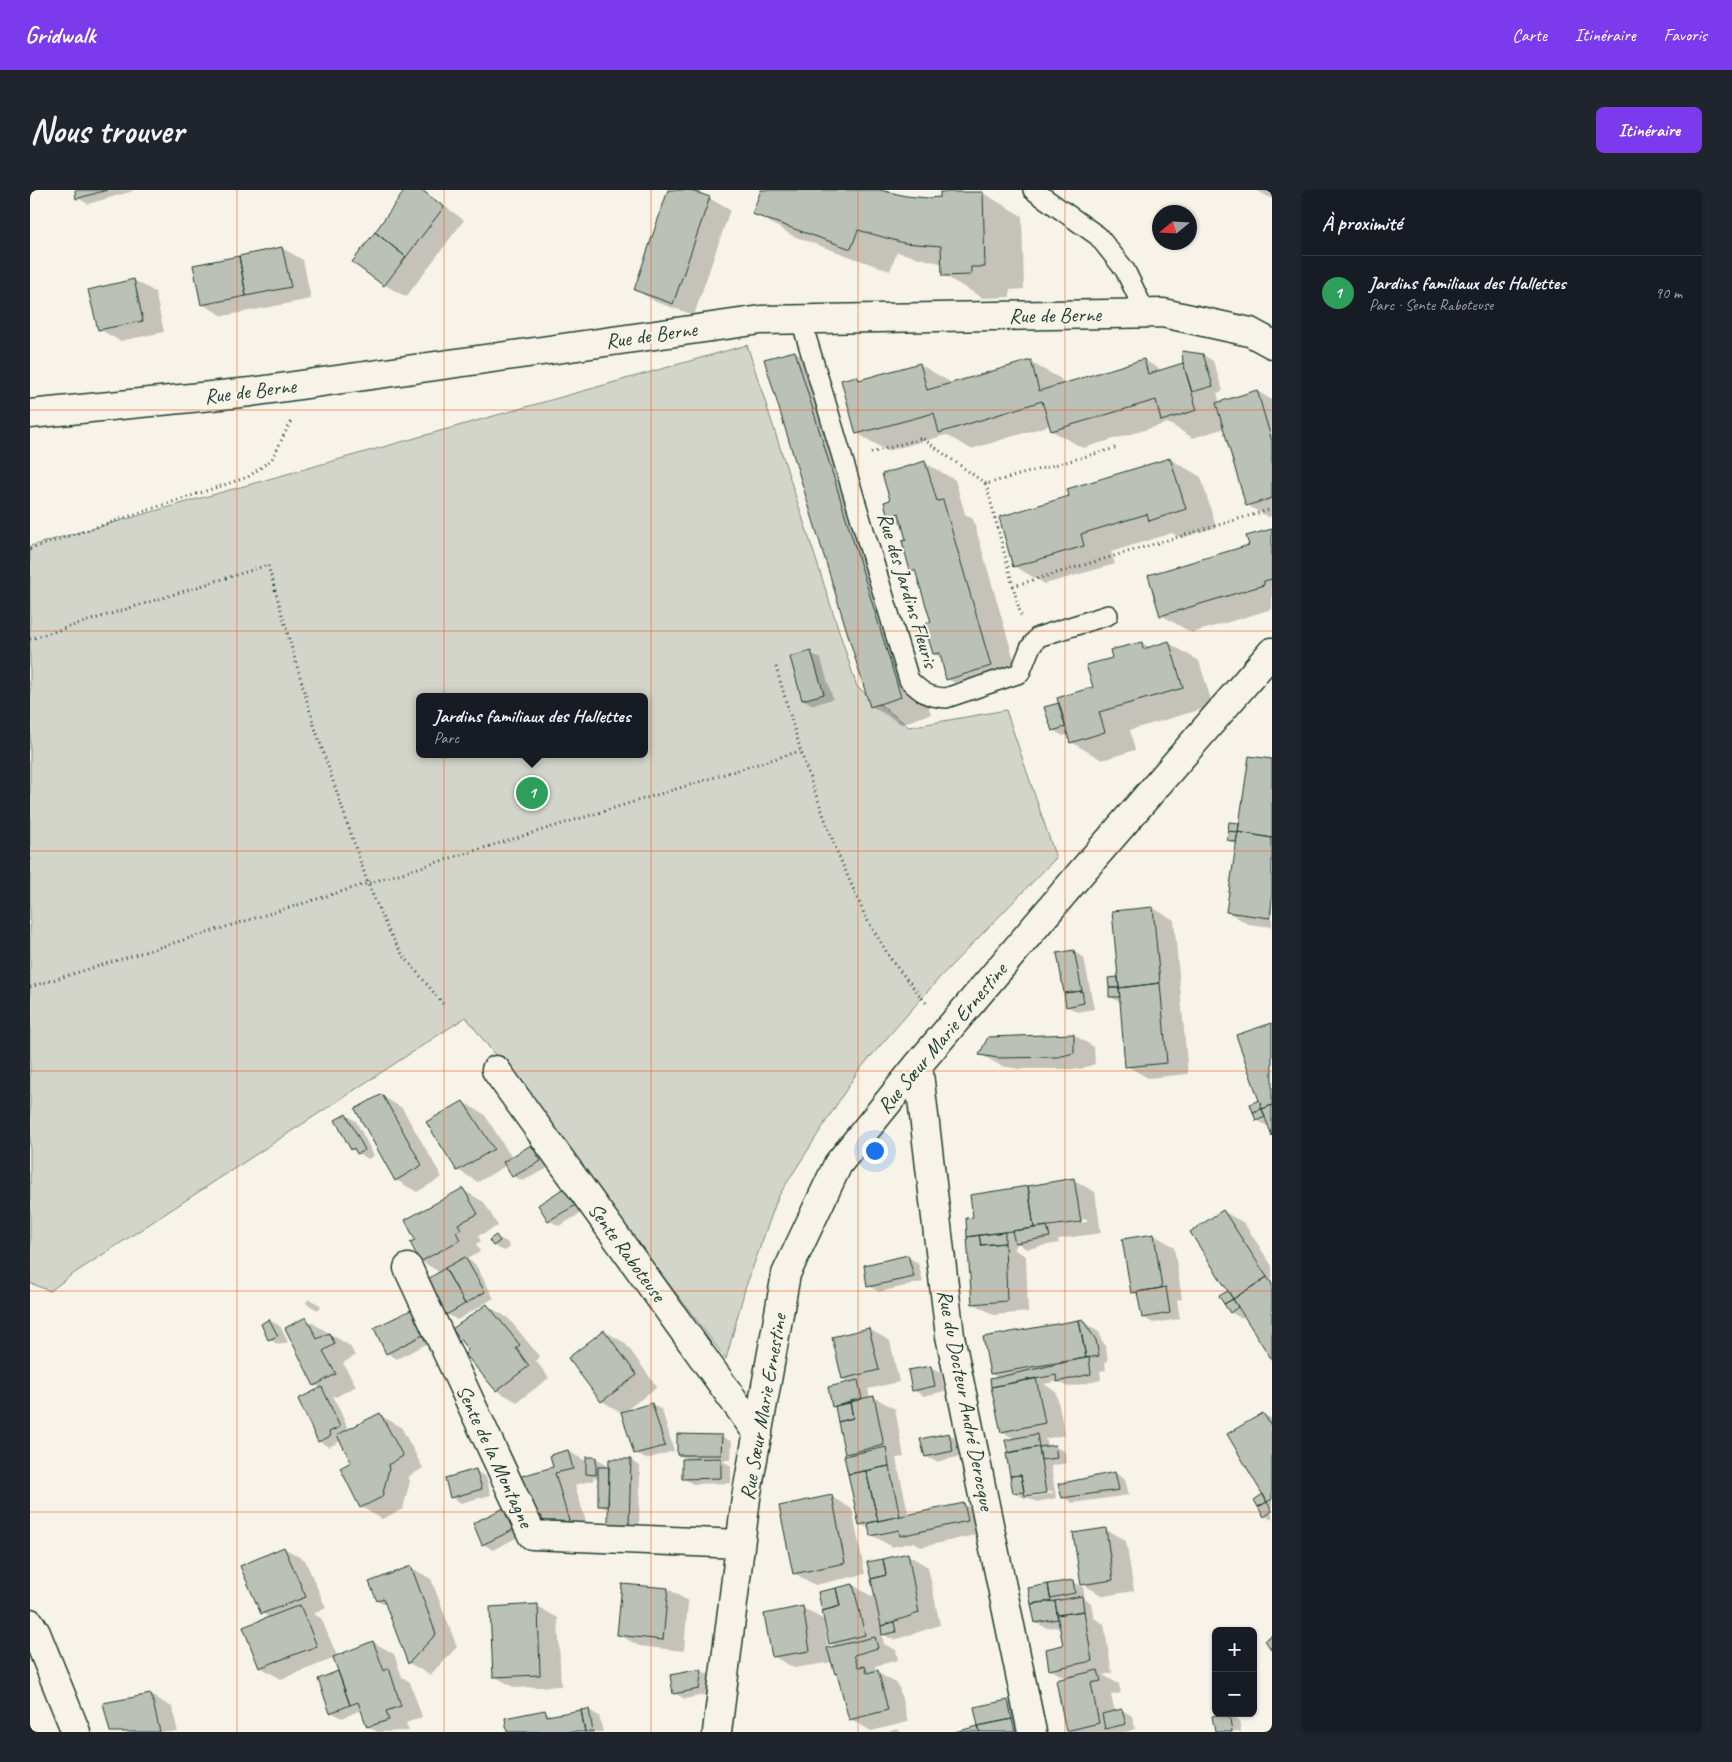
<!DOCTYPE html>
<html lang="fr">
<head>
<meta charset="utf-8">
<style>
	:root { --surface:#171b24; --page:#20242c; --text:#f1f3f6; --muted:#9ea1a6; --line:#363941; --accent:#7c3aed }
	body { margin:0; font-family:Caveat,sans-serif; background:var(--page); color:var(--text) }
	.controls { position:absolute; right:15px; bottom:15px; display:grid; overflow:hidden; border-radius:8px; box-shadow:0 1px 4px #0004 }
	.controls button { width:45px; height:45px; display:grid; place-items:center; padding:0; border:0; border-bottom:1px solid var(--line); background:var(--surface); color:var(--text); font:25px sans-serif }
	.compass { position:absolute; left:1122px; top:15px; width:45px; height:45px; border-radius:50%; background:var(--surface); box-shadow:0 1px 4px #0004; rotate:252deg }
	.you { position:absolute; left:844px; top:960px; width:18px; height:18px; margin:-12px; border:4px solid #fff; border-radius:50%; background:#1a73e8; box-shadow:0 0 0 8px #1a73e833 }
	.badge { display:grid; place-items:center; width:32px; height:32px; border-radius:50%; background:var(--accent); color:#fff; font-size:16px; font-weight:700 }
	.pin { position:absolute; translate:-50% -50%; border:2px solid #fff; box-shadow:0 1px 5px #0006 }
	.popup { position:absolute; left:386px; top:503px; width:232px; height:65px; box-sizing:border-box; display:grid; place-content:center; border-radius:8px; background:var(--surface); filter:drop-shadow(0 1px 4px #0005); font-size:16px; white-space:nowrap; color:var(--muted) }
	.popup b { font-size:19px; color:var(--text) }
	.popup::after { content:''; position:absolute; left:50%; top:100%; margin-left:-10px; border:10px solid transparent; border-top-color:var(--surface) }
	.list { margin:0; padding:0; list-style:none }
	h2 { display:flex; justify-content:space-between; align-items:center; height:65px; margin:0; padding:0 20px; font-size:21px }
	h2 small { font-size:16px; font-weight:400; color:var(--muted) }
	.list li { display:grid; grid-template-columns:32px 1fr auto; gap:15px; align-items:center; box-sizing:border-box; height:75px; padding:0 20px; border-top:1px solid var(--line) }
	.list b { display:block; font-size:19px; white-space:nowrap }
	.list p { margin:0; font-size:16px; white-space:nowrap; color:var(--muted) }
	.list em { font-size:16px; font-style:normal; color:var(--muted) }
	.map { position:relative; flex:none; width:1242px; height:1542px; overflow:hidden; border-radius:8px }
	header { display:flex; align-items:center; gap:30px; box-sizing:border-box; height:70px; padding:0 25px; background:var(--accent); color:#fff }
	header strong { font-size:24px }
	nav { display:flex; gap:28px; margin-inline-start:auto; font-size:18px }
	.intro { display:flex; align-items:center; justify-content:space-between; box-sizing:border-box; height:120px; padding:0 30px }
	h1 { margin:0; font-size:35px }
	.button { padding:12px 22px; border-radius:8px; background:var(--accent); color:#fff; font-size:18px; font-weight:700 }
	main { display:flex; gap:30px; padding:0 30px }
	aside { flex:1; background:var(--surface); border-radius:8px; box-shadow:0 1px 4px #0004 }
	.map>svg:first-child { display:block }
	.green { fill:#d3d5ca; stroke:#79897f; fill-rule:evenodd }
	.shadow { fill:#0003; fill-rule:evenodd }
	.building { fill:#bbc1b6; stroke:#1f3d34 }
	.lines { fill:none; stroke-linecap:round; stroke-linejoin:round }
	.service-casing { stroke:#1f3d34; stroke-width:22 }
	.minor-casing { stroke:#1f3d34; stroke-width:31 }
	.path { stroke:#1f3d34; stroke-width:3; stroke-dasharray:1 4; stroke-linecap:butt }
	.service { stroke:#f7f3e8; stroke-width:19 }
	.minor { stroke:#f7f3e8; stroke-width:28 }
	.grid { fill:none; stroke:#e8590c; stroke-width:1; stroke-opacity:0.55 }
	.labels { text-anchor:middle; stroke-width:4; stroke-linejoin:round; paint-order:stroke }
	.street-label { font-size:21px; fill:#1f3d34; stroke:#f7f3e8 }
</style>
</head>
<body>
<header>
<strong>Gridwalk</strong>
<nav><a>Carte</a><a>Itinéraire</a><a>Favoris</a></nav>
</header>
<div class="intro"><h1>Nous trouver</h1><a class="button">Itinéraire</a></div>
<main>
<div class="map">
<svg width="1242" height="1542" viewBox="0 0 1242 1542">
	<rect width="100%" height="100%" fill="#f7f3e8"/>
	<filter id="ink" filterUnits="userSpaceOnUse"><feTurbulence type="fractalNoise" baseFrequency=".02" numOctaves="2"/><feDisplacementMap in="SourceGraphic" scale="10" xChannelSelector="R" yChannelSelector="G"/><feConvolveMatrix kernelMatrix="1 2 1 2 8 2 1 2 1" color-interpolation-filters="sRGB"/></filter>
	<g filter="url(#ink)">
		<path class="green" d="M717 155 827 497 879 537 976 520 1026 668 911 786 828 881 748 1007 715 1099 696 1169 436 827 40 1086 20 1101 0 1093V356ZM390 507H614V564H390Z"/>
		<path class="shadow" d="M46 0H102L103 1 58 14 48 8Z
			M376 0H392L434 30 376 107 355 95 324 71Z
			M640 0H656L679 8 700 20 664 125 626 112 606 100Z
			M732 0H850L868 6 898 9 953 3 992 26 994 99 980 100V107L953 108 913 85V74L867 62 860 81 763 46 724 23Z
			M1226 0H1242V9Z
			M252 58 273 70 281 109 193 126 172 114Z
			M104 90 125 102 134 142 90 151 69 139Z
			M765 162 796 180 901 524 871 534 841 516Z
			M1173 165 1183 171 1193 201 1187 203 1190 213 1227 201 1242 210V326L1238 327 1217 315 1195 238 1163 248 1138 233 1053 258 1022 241 1021 235 941 259 916 245 857 261 827 243V187L833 190 889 174 920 192 921 194 1000 172 1031 189 1033 195 1114 170 1133 181Z
			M1140 269 1171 287 1186 337 1151 348 1142 343 1081 362 1085 374 1015 394 984 376 1041 307Z
			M895 273 925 290 935 324 943 329 991 494 948 507 918 489 913 469 904 464 903 433 888 384 882 380 878 351 873 335 859 326 862 311Z
			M1242 340V419L1162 443 1131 425Z
			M1112 453 1121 458 1139 453 1169 471 1183 516 1100 540 1105 560 1072 570 1041 552 1039 544 1033 546 1023 540 1030 514 1065 498 1084 469Z
			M781 463 791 469 803 509 783 515 773 509Z
			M1242 570V737L1218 734 1198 722 1207 655 1198 650 1208 635 1210 636Z
			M1123 718 1144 730 1158 884 1118 888 1097 876 1091 813 1081 807 1079 789 1089 788 1083 722Z
			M1044 762 1054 768 1064 819 1047 822 1037 816Z
			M1044 845 1064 857 1065 874 1050 879H990L971 876 950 864Z
			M352 906 372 918 412 987 387 1002 366 990Z
			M1231 910 1239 935 1237 936 1227 930Z
			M433 912 454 924 482 968 501 956 512 962 520 977 493 991 483 986 477 975 448 992 428 980Z
			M316 925 326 931 344 966 338 969 322 959Z
			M1044 990 1065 1002 1071 1043 1028 1049 1029 1053 996 1059 989 1054 985 1055V1060L996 1066 998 1122 964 1125 943 1113 944 1028ZM1057 1029V1032L1017 1037 1015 1035Z
			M534 999 544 1005 555 1021 529 1036 519 1030Z
			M433 1000 454 1012 468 1036 448 1046 451 1051 446 1054 450 1062 437 1069 445 1074 464 1108 427 1130 417 1124 411 1083 391 1071 386 1051Z
			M1193 1021 1214 1033 1242 1076V1168L1214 1125 1211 1128 1200 1122Z
			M1124 1045 1144 1057 1152 1109 1147 1110 1150 1129 1123 1133 1113 1127 1110 1106 1102 1102Z
			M466 1047 477 1052 480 1058 474 1061 464 1056 461 1050Z
			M878 1067 888 1073 893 1092 849 1102 839 1096Z
			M279 1109 290 1115 291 1118 288 1120 277 1114 276 1112Z
			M458 1116 478 1128 510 1167 506 1171 519 1188 487 1212 466 1200 440 1160Z
			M385 1119 406 1149 367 1169 357 1163Z
			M276 1129 320 1156 325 1166 313 1173 326 1196 306 1207 303 1205 319 1241 350 1225 371 1237 393 1278 378 1287 380 1291 373 1319 352 1329 331 1317 323 1273 311 1251 299 1257 289 1251 292 1198 285 1195Z
			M239 1130 250 1136 258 1152 249 1155 239 1149Z
			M1052 1131 1070 1143 1071 1149 1076 1157 1078 1171 1075 1172 1076 1180 1070 1181 1071 1190 1038 1197 1028 1191 1014 1194 1026 1202 1035 1245 1014 1249 1017 1251 1018 1257 1024 1256 1035 1262 1037 1273 1021 1276 1026 1308 1007 1312 999 1308H994L984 1302 985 1249 972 1242 969 1188 961 1184ZM1022 1301 1023 1303 1000 1307 998 1305Z
			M839 1139 860 1151 869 1192 838 1199 840 1208 844 1207 865 1219 874 1267 866 1268 879 1326 934 1314 955 1326 958 1342 892 1357 884 1352 862 1357 842 1345 841 1340 830 1334 815 1267 821 1266 816 1263 806 1218 803 1216 821 1193 813 1189Z
			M574 1141 595 1153 627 1197 594 1222 621 1214 632 1220 644 1261 616 1269 605 1263 593 1224 572 1211 540 1168Z
			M901 1177 911 1183 915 1201 894 1206 883 1200Z
			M1233 1224 1242 1229V1330L1235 1326Z
			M919 1244 929 1250 932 1266 906 1272 896 1266Z
			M691 1246 702 1252 701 1270H691L701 1276V1293L663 1294 653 1288 658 1270 648 1264Z
			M538 1261 557 1272 566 1268 576 1274V1278L600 1270 610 1276 609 1340 579 1334 580 1321 569 1315V1289L563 1287 564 1290 545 1295 559 1342 537 1349 500 1328 524 1277Z
			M446 1281 456 1287 461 1305 431 1313 421 1307Z
			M1085 1283 1095 1289 1099 1305 1043 1313 1033 1307Z
			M802 1307 822 1319 835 1384 785 1395 764 1383Z
			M474 1319 484 1325 492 1345 463 1360 453 1354Z
			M1075 1339 1096 1351 1104 1401 1073 1406 1052 1394Z
			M254 1358 275 1370 296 1418 283 1424 291 1428 307 1466 343 1452 364 1464 372 1487 380 1492 392 1527 376 1533 379 1541 347 1542 338 1536 331 1520 312 1528 301 1522 310 1482 305 1468 251 1489 230 1477 240 1428 232 1423Z
			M878 1365 898 1377 910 1435 864 1450 852 1444 854 1454 866 1460 868 1470 845 1476 846 1482 868 1494 878 1532 841 1541 821 1529 809 1485 806 1483 803 1472 764 1478 743 1466 773 1418 796 1431 823 1395 846 1409ZM796 1433 800 1453 807 1457 798 1459 794 1434Z
			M380 1377 401 1389 427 1457 400 1485 379 1473 358 1416 348 1410Z
			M1042 1392 1053 1397 1055 1409 1061 1413 1064 1428 1074 1434 1082 1483 1073 1485 1089 1494 1091 1503 1081 1505 1085 1522 1092 1520 1102 1526 1105 1539 1095 1542H1040L1037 1540V1489L1020 1479 1034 1456 1030 1436 1017 1438 1006 1433 999 1399Z
			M638 1399 658 1411 654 1461 609 1456 588 1444Z
			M507 1416 528 1428 531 1496 485 1498 464 1486Z
			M672 1481 682 1486 679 1504 655 1509 644 1503 642 1486Z
			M121 1505 142 1517 148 1542H81Z
			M977 1512 988 1517 993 1542H929L950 1537Z
			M559 1520 569 1526 573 1542H479L515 1522 523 1526Z
			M1199 1524 1209 1530 1211 1542H1187Z
			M867 1539 871 1542H858Z"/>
		<path class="building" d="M45 0H77L46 9Z
			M375 0H392L414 17 376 67 345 42Z
			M638 0H660L680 7 643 114 604 100Z
			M731 0H850L876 6 898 8 910 7V2H953L955 77H941V85L912 86 911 56 874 53 828 40 821 59 722 24Z
			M345 42 376 67 354 96 322 72Z
			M252 57 261 97 216 106 209 66Z
			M209 66 216 106 171 115 163 75Z
			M104 89 113 131 68 140 58 100Z
			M765 161 871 507 840 517 734 169Z
			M1152 161 1173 164 1183 196 1162 202 1153 173Z
			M1114 169 1118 184 1153 173 1167 220 1131 231 1126 210 1021 241 1012 211 909 243 904 223 826 244 811 190 827 186 829 190 890 173 897 200 1001 170 1009 201Z
			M1227 200 1242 251V308L1216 316 1186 213Z
			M1140 268 1156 319 1119 331 1117 324 1051 344 1054 356 983 377 969 327 1039 306 1037 299Z
			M895 271 907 311 913 310 961 476 916 490 910 463 903 464 894 434 901 432 885 380 880 381 872 351 876 350 869 323 858 327 854 312 860 310 852 284Z
			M1242 339V389L1234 391V395L1130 426 1118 385 1219 355 1216 346Z
			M1139 451 1153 498 1069 522 1075 542 1040 553 1027 508 1063 497 1056 475 1082 468 1080 460 1112 452 1113 459Z
			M781 461 794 504 772 510 760 467Z
			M1029 513 1036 537 1022 541 1014 517Z
			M1219 566 1242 569V648L1208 642Z
			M1199 632 1209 633 1208 642 1198 641Z
			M1198 641 1208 642 1206 652 1197 650Z
			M1208 642 1242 648V710L1240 728 1196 722Z
			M1123 717 1130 793 1089 798 1082 721Z
			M1044 760 1052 801 1034 803 1027 763Z
			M1088 787 1089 798H1079L1078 788Z
			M1130 793 1137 873 1095 877 1089 798Z
			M1079 798H1089L1090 807H1079Z
			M1052 801 1054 813 1036 817 1034 803Z
			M1242 833V915L1232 919 1206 845Z
			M1044 844V863L1028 867 968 868 949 865 958 847Z
			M352 904 392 975 365 991 325 919Z
			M1229 910 1232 919 1223 922 1220 914Z
			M433 911 464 959 427 981 396 932Z
			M1242 915V946L1232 919Z
			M1232 919 1235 927 1226 931 1223 922Z
			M316 924 335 960 327 964 324 958 321 960 305 930Z
			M501 955 511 971 482 987 473 972Z
			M1044 988 1051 1032 1004 1038 998 996Z
			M998 996 1004 1038 937 1047 936 1028 943 1027 940 1005Z
			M433 998 448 1024 428 1034 431 1039 426 1042 430 1050 390 1072 380 1052 385 1050 375 1030Z
			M534 998 546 1015 518 1031 508 1015Z
			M1193 1020 1237 1087 1203 1109 1160 1042Z
			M1017 1036 1020 1047 985 1053 982 1041Z
			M975 1042V1053L951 1055 949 1045Z
			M1124 1044 1132 1098 1101 1103 1092 1049Z
			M466 1045 470 1051 463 1056 459 1050Z
			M949 1045 951 1055 975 1053 977 1111 942 1114 937 1047Z
			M878 1065 884 1087 837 1097 834 1075Z
			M435 1067 455 1102 435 1114 415 1078Z
			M415 1078 435 1114 416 1125 398 1089Z
			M1237 1087 1242 1094V1170L1203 1109Z
			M1136 1097 1140 1123 1112 1128 1107 1102Z
			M1198 1101 1203 1109 1194 1114 1189 1106Z
			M1203 1109 1208 1117 1200 1123 1194 1114Z
			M457 1114 490 1155 486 1158 499 1176 466 1201 435 1164 438 1160 422 1139Z
			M385 1118 397 1143 356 1164 344 1138Z
			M276 1127 287 1149 299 1143 305 1154 293 1161 306 1184 284 1196 255 1138Z
			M239 1129 248 1146 238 1150 231 1134Z
			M1052 1129 1066 1150 1069 1166 1056 1168 1049 1130Z
			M1049 1130 1056 1168 960 1184 953 1147Z
			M839 1138 849 1180 812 1189 802 1147Z
			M574 1140 607 1185 571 1212 538 1168Z
			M1059 1167 1061 1184 1027 1192 1026 1185 961 1197 960 1189Z
			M901 1176 905 1196 882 1201 878 1180Z
			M1006 1188 1015 1233 971 1242 961 1197Z
			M828 1190 832 1209 802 1217 798 1197Z
			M292 1197 310 1237 299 1242 301 1246 288 1252 268 1209Z
			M844 1206 854 1255 815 1264 808 1232 823 1228 820 1211Z
			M622 1213 635 1256 604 1264 591 1222Z
			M820 1213 823 1228 808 1232 805 1216Z
			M350 1223 373 1266 358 1275 359 1279 352 1307 330 1318 310 1278 321 1272 307 1245Z
			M1233 1223 1242 1237V1309L1237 1312 1197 1244Z
			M919 1243 923 1261 895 1267 890 1249Z
			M647 1244 692 1245 691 1265H647Z
			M1007 1244 1009 1257 978 1263 975 1250Z
			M1025 1255 1027 1268 1011 1270 1009 1257Z
			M856 1257 859 1276 818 1284 814 1266Z
			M1009 1257 1016 1303 995 1306 991 1285 980 1286 976 1263Z
			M538 1260 543 1279 525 1283 539 1331 515 1338 511 1325 499 1329 488 1287 523 1277 520 1265Z
			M556 1267H566V1285L556 1284Z
			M691 1268V1288L652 1289V1269Z
			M579 1269H601L599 1335H578Z
			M859 1276 870 1326 848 1331 836 1281Z
			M568 1277H579L578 1316H568Z
			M446 1279 452 1299 420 1308 415 1288Z
			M836 1281 848 1331 829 1335 818 1284Z
			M1085 1282 1089 1300 1032 1308 1028 1294Z
			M991 1285 994 1302 983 1303 980 1286Z
			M1233 1304 1237 1312 1228 1317 1224 1310Z
			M802 1305 815 1373 763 1384 749 1316Z
			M1237 1312 1242 1321 1234 1327 1228 1317Z
			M934 1313 938 1331 870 1346 869 1340 840 1346 838 1333Z
			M474 1318 483 1340 452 1355 443 1333Z
			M1076 1338 1083 1390 1051 1395 1043 1343Z
			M254 1357 276 1407 231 1424 210 1376Z
			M878 1363 889 1423 851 1436 841 1389 856 1385 853 1369Z
			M853 1369 856 1385 841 1389 837 1372Z
			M381 1376 406 1444 378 1474 353 1408 347 1411 339 1392Z
			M1043 1390 1045 1403 1020 1408 1018 1394Z
			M592 1394 638 1398 633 1450 587 1445Z
			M823 1394 835 1445 799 1454 792 1421 810 1416 806 1398Z
			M1018 1394 1021 1411 1001 1414 998 1398Z
			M806 1398 810 1416 792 1421 788 1402Z
			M1052 1406 1054 1421 1027 1425 1025 1411Z
			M1025 1411 1028 1429 1005 1433 1001 1414Z
			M508 1414 510 1485 463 1487 460 1417Z
			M270 1415 287 1456 229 1478 213 1437Z
			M773 1416 780 1461 742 1467 734 1424Z
			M1054 1421 1062 1471 1019 1480 1016 1459 1033 1455 1027 1425Z
			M864 1432 866 1442 852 1445 851 1436Z
			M1242 1445V1461L1235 1450Z
			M845 1447 848 1458 824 1465 828 1477 835 1476 837 1483 848 1480 858 1520 819 1530 807 1483 805 1484 797 1458Z
			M343 1451 354 1481 359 1478 371 1516 356 1521 359 1530 337 1537 328 1512 320 1515 303 1467Z
			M672 1479 669 1499 643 1504 640 1485Z
			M1068 1480 1071 1491 1061 1493 1069 1533 1036 1541 1026 1490Z
			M308 1481 320 1515 300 1523 288 1489Z
			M121 1504 130 1542H80L73 1513Z
			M978 1510 982 1529 948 1536 944 1517Z
			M559 1519 563 1542H555L551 1520Z
			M1092 1519 1096 1534 1075 1539 1072 1524Z
			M515 1520 517 1526 551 1520 555 1542H477L475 1528Z
			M1199 1523 1202 1542H1185L1182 1526Z
			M982 1529 985 1542H950L948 1536Z
			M948 1536 950 1542H925Z"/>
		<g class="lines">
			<g class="service-casing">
				<path id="service" d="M1003 0 1068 46 1095 80 1116 124
					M771 130 879 490C891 502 898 507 916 508L990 483 1000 458 1008 447 1078 425"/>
			</g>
			<g class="minor-casing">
				<path id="minor" d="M0 224 221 202 731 130 1133 123 1220 142 1242 154
					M888 875 920 1146 1002 1542
					M466 880 728 1244
					M378 1078 502 1345 710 1354
					M0 1433 6 1443 46 1542
					M687 1542 716 1308 756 1084 808 974 888 875 1049 685 1242 462"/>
			</g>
			<path class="path" d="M841 263 892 248 956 294 1086 258
				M956 294 991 426
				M0 359 218 287 242 269 261 231
				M983 396 1242 319
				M0 449 238 375 283 532 338 694 358 740 372 764 414 815
				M746 477 774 572 806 659 835 726 862 771 897 814
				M0 797 770 561"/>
			<use href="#service" class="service"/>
			<use href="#minor" class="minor"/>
		</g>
	</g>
	<path class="grid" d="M207 0V1542M414 0V1542M621 0V1542M828 0V1542M1035 0V1542M0 220H1242M0 441H1242M0 661H1242M0 881H1242M0 1101H1242M0 1322H1242"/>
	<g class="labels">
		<g class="street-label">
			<text transform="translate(1025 125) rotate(-1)" y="7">Rue de Berne</text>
			<text transform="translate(621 145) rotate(-8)" y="7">Rue de Berne</text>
			<text transform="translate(220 201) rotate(-7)" y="7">Rue de Berne</text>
			<text transform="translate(878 400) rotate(73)" y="7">Rue des Jardins Fleuris</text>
			<text transform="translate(912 848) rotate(-50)" y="7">Rue Sœur Marie Ernestine</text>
			<text transform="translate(597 1062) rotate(54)" y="7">Sente Raboteuse</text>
			<text transform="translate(936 1210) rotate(79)" y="7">Rue du Docteur André Derocque</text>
			<text transform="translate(733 1217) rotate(-80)" y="7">Rue Sœur Marie Ernestine</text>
			<text transform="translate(465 1266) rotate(65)" y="7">Sente de la Montagne</text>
		</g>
	</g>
</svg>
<div class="controls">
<button>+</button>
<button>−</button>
</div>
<svg class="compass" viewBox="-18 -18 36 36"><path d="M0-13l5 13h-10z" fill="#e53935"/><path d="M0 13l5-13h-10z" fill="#9ea1a6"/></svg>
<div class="you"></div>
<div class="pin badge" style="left:502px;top:603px;background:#2e9e5b">1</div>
<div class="popup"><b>Jardins familiaux des Hallettes</b>Parc</div>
</div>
<aside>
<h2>À proximité<small></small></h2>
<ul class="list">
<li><span class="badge" style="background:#2e9e5b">1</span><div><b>Jardins familiaux des Hallettes</b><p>Parc · Sente Raboteuse</p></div><em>90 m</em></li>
</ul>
</aside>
</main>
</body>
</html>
